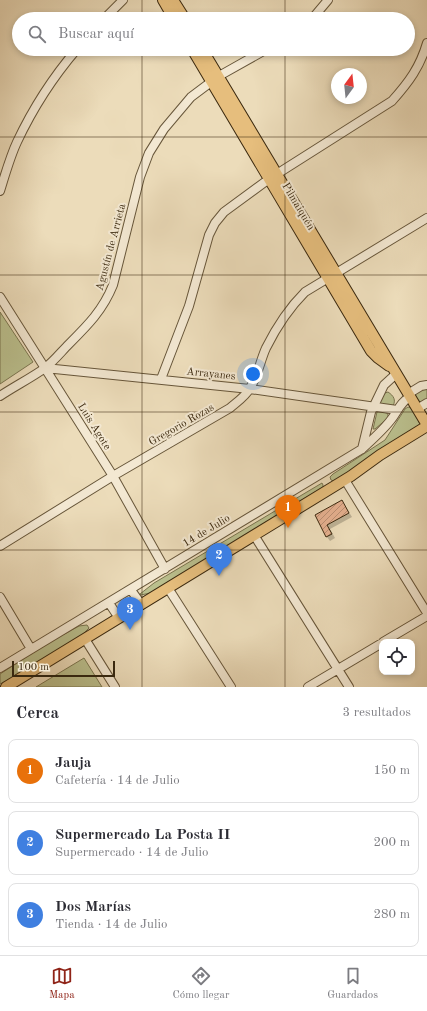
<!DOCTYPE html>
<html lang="es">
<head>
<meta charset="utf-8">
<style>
	:root { --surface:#fff; --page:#f2f2f3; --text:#2b2b33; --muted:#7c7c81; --line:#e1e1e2; --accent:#8f2418 }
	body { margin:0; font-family:"Old Standard TT",serif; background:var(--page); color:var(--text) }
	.controls { position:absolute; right:12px; bottom:12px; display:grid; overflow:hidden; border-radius:8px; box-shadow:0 2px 6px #0003 }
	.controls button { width:36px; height:36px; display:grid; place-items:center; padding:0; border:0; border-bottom:1px solid var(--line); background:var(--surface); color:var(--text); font:20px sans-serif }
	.compass { position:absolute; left:331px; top:68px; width:36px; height:36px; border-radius:50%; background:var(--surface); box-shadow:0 2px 6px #0003; rotate:15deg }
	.scale { position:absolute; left:12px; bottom:10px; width:103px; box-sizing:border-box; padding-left:4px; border:2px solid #3b290f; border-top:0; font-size:11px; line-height:14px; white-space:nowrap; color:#3b290f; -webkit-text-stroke:3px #f3e8d2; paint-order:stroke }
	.you { position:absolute; left:253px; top:374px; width:14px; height:14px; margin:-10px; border:3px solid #fff; border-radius:50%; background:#1a73e8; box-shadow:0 0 0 6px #1a73e833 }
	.badge { display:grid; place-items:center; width:26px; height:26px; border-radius:50%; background:var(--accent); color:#fff; font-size:13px; font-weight:700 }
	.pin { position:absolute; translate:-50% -33px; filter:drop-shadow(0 1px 2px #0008) }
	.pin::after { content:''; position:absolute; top:21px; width:14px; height:12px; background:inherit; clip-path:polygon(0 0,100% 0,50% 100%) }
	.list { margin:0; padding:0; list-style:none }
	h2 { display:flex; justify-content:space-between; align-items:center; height:52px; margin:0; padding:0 16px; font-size:17px }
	h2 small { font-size:13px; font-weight:400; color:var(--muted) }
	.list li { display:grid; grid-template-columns:26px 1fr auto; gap:12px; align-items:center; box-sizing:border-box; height:64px; margin:0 8px 8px; padding:0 8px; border:1px solid var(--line); border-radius:8px }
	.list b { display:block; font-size:15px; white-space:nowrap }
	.list p { margin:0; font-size:13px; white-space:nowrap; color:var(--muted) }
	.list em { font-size:13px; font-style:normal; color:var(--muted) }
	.icon { flex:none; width:22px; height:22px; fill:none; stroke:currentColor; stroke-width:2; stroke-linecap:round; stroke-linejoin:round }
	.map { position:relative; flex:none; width:427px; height:687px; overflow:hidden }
	.search { position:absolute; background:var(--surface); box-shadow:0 2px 6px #0003; left:12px; right:12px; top:12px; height:44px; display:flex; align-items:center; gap:10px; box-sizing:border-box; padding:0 14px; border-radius:22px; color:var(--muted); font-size:15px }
	.sheet { height:268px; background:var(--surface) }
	nav { display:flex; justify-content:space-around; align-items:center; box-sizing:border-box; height:56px; border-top:1px solid var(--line); background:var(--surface); font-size:11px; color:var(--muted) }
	nav a { display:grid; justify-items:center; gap:2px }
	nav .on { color:var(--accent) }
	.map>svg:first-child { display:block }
	.grass { fill:#babf8d; stroke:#7a744e }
	.shadow { fill:#0003 }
	.building { fill:url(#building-hatch); stroke:#3b290f }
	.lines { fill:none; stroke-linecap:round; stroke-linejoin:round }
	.minor-casing { stroke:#67563a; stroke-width:10 }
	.major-casing { stroke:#3b290f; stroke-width:12 }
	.minor { stroke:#f3e8d2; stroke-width:8 }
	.major { stroke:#e6be7d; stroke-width:10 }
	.grid { fill:none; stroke:#3b290f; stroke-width:1; stroke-opacity:0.55 }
	.labels { text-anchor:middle; stroke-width:4; stroke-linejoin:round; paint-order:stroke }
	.street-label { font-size:11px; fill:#3b290f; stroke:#f3e8d2 }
</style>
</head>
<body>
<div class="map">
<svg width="427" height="687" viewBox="0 0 427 687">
	<defs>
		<pattern id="building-hatch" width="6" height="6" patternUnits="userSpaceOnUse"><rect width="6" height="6" fill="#e4af8e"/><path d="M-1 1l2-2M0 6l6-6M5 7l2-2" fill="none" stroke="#ba8e72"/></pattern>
	</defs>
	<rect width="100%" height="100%" fill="#ecdcba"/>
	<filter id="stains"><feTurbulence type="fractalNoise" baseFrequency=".005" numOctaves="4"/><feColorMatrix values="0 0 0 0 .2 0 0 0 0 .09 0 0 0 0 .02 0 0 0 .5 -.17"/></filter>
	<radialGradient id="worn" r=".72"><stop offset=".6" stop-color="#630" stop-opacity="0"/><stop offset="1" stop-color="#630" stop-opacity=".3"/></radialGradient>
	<path class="grass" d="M0 312 33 362 0 384Z
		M427 387V399L422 402 417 401 414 395 416 392Z
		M388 392C394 396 396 400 393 406L379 404 382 394Z
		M408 407 412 408 419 422 420 425 334 481 331 480 330 477 333 474 385 440 405 409Z
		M380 411 387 413 388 415V418L375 429H373L377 412Z
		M322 483 323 485V487L188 570 150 593 141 595 140 594 154 583Z
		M87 625 89 628 80 637 20 674 0 684V674L48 643 79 626Z
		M84 658 102 687H36Z"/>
	<path class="shadow" d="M342 501 352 517 330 529 335 538 330 541 327 537 316 516Z"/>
	<path class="building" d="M342 500 349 513 327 525 332 534 326 537 315 515Z"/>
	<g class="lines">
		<g class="minor-casing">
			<path id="minor" d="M104 19 123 0
				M312 19 328 0
				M0 191C5 175 10 157 17 142 33 108 53 77 77 49
				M0 297 113 476 165 569
				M45 368 250 389 397 410
				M161 379 189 306 209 235 215 223 224 212 269 179 392 101C409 82 420 67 427 43
				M408 394 421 386 427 385
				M0 396C15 386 31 378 45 368 54 361 61 352 69 344 88 325 103 310 113 285L140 177 149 153 164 129 191 97 219 76 267 49
				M417 409 427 403
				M362 449 371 412 384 385 396 374
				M345 480 427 613
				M254 535 349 687
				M0 546 113 476 230 408C237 402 246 396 250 388 258 376 260 361 266 348 277 326 288 309 305 292L427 218
				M168 588 231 687
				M131 590 141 604
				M0 597 31 649
				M109 603 119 618
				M85 639 115 687
				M383 642 427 616
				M0 668 362 449C372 440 382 431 390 421 398 412 399 403 410 397
				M308 687 382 643"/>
		</g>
		<g class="major-casing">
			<path id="major" d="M163 0 174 19
				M173 0 185 19
				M192 49 371 351 378 358 389 366
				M202 49 427 425
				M6 687 351 476 380 455 427 426"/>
		</g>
		<use href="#minor" class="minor"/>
		<use href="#major" class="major"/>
	</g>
	<path class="grid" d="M142 0V19M285 0V19M142 49V687M285 49V687M0 137H427M0 275H427M0 412H427M0 550H427"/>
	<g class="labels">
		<g class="street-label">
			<text transform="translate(299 206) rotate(59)" y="4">Pilmaiquén</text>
			<text transform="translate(110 247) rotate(-75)" y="4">Agustín de Arrieta</text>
			<text transform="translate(211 373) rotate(6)" y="4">Arrayanes</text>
			<text transform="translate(181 424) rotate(-30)" y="4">Gregorio Rozas</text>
			<text transform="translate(95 426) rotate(58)" y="4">Luis Agote</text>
			<text transform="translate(206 530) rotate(-31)" y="4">14 de Julio</text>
		</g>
	</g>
	<rect width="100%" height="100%" filter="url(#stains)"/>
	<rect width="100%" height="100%" fill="url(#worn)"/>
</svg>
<div class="controls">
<button><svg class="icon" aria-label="locate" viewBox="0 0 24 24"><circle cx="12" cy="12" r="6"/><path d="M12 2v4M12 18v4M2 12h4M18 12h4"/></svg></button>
</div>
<svg class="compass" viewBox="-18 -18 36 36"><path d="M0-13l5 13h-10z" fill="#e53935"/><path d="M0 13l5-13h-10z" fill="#7c7c81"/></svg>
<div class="scale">100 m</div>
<div class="you"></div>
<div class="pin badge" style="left:288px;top:528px;background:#e8710a">1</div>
<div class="pin badge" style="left:219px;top:576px;background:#3f7fe0">2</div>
<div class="pin badge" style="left:130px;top:630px;background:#3f7fe0">3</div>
<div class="search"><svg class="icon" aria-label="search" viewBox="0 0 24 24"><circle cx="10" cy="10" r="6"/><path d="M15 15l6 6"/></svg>Buscar aquí</div>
</div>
<section class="sheet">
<h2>Cerca<small>3 resultados</small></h2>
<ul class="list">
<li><span class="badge" style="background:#e8710a">1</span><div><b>Jauja</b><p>Cafetería · 14 de Julio</p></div><em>150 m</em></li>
<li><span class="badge" style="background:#3f7fe0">2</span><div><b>Supermercado La Posta II</b><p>Supermercado · 14 de Julio</p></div><em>200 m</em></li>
<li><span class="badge" style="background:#3f7fe0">3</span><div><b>Dos Marías</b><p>Tienda · 14 de Julio</p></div><em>280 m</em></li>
</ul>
</section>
<nav>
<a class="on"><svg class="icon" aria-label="map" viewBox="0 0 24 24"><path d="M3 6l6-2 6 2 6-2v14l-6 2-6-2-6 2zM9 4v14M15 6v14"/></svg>Mapa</a>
<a><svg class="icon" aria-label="directions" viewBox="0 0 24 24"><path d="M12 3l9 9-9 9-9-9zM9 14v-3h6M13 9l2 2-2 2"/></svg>Cómo llegar</a>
<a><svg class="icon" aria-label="saved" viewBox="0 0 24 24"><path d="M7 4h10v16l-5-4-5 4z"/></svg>Guardados</a>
</nav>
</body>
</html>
